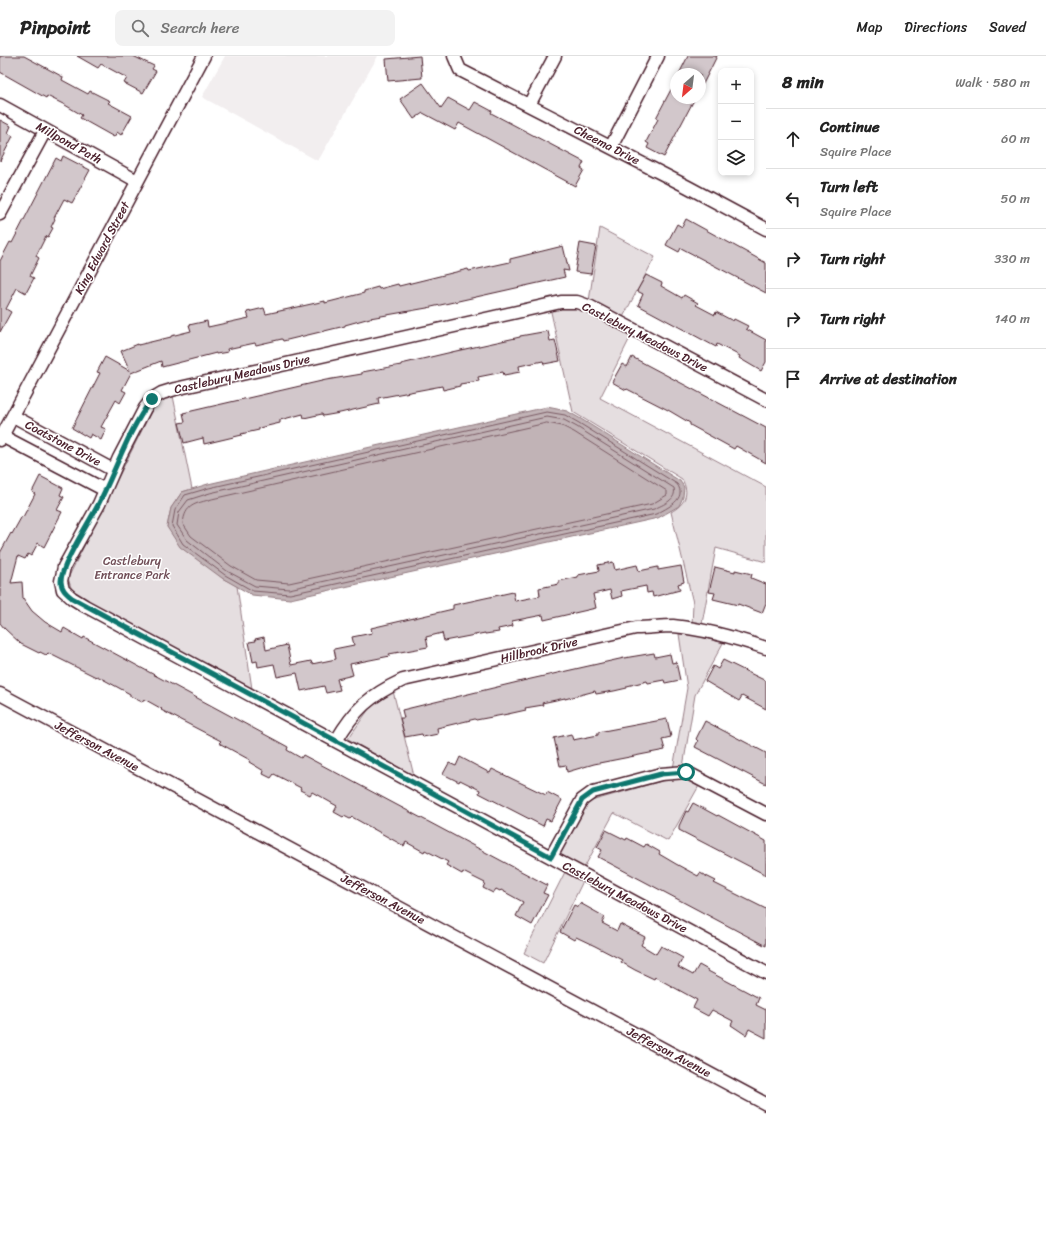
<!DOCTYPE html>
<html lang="en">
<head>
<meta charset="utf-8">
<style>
	:root { --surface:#fff; --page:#f2f2f2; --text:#222; --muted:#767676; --line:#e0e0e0 }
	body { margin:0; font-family:Sriracha,sans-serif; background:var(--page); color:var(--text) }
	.controls { position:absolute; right:12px; top:12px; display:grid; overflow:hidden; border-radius:8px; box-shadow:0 2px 6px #0003 }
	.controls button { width:36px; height:36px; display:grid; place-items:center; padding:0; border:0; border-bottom:1px solid var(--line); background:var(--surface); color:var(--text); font:20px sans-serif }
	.compass { position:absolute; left:670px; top:12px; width:36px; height:36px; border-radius:50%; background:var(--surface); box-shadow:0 2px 6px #0003; rotate:208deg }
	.stop { position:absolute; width:12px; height:12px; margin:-9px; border:3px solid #0f766e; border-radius:50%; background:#fff }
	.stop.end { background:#0f766e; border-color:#fff; box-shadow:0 1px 4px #0008 }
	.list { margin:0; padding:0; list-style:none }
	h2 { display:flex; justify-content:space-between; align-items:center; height:52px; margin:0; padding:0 16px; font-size:17px }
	h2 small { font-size:13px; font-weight:400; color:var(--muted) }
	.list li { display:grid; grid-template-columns:26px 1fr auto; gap:12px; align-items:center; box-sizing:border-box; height:60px; padding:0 16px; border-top:1px solid var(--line) }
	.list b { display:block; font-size:15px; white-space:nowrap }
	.list p { margin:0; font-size:13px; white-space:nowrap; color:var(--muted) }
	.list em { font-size:13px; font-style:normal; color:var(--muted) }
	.icon { flex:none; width:22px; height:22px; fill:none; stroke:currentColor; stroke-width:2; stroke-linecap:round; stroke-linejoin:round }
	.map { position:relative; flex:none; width:766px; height:1185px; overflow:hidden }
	header { display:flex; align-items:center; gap:24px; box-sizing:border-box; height:56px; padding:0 20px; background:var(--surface); border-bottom:1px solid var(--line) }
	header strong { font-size:19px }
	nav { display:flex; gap:22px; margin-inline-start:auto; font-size:14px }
	.search { width:280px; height:36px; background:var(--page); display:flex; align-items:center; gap:10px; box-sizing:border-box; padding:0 14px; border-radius:8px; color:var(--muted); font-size:15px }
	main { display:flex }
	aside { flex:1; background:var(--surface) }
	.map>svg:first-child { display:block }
	.built { fill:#f2eeef }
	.green { fill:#e5dee0; stroke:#987e86 }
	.water { fill:#c1b3b6; stroke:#91787e }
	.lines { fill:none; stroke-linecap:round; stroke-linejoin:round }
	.shore { stroke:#7a5a63; stroke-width:1 }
	.building { fill:#d2c7cb; stroke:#4a1f2b }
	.minor-casing { stroke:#4a1f2b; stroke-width:15 }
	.minor { stroke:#fff; stroke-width:12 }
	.route { stroke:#0f766e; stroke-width:5 }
	.labels { text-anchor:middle; stroke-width:3; stroke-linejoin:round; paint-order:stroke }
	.street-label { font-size:12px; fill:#4a1f2b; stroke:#fff }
	.park-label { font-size:12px; fill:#714f58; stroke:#fff }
</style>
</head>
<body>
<header>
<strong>Pinpoint</strong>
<div class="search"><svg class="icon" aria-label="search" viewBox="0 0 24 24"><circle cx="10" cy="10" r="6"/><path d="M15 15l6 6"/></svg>Search here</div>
<nav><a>Map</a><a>Directions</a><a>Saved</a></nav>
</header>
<main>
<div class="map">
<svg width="766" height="1185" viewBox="0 0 766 1185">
	<rect width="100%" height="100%" fill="#fff"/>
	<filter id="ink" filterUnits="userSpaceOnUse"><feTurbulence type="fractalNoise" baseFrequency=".025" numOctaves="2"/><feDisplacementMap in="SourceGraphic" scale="8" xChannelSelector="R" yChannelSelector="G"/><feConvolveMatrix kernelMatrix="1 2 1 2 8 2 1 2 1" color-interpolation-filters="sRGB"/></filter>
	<g filter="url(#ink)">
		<path class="built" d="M225 0H378L318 105 202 41Z"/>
		<path class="green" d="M600 172 655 201 622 263 589 245Z
			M560 249 592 254 633 276 600 342 766 431V506L716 492 701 573 692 571 693 547 671 456C685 448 690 438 682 423L573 356 551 256 552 250Z
			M173 340 192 433 182 436 171 452 167 471 222 522 237 530 252 633 74 541 68 522 151 356C157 347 161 341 173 340Z
			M679 578 695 579 723 587 695 639 683 711 673 713 687 632Z
			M393 635 414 720 348 683 371 650Z
			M686 718 700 728 668 785 614 757 584 812 557 799 584 747Z
			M566 814 584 823 543 907 524 897Z"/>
		<path class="water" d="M547 351 567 355 581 363 680 425 684 431 683 441 679 450 658 462 290 543 252 539 222 522 180 491 167 471 171 452 182 436 208 428Z"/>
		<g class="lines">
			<path class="shore" d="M547 356 565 359 579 367 677 428C688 443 667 452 656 458L290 538 253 535 225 519 183 488 172 470 175 454 185 439 209 432Z
				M547 361 564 364 577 371 674 432C677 444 664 448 654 453L289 533 255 530 227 515 187 484 177 469 179 456 188 444 210 437Z
				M547 367 562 370 574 376 667 435V439L652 448 289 527 256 524 231 510 191 480 183 468C185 448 195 448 212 443Z"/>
		</g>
		<path class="building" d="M0 0H24L63 21 62 24 88 38 90 35 110 45 108 47 132 60 121 79 117 76 114 81 80 62 82 59 65 49 47 40 46 42 0 16Z
			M77 0H133L154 10 152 13 156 15 143 37 124 27 127 22 101 8 98 12Z
			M420 0 422 22 388 25 386 3Z
			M688 0H717L700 34V18H679Z
			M676 24V42H695L664 101 647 92 649 88 646 86 658 63 656 62Z
			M423 27 441 52 448 42 470 54 475 46 492 55 491 57 584 106 581 112 584 114 575 130 459 67 455 74 423 57 414 63 400 43Z
			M0 64 11 70 8 77 13 80 0 105Z
			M63 100 90 114 72 147 64 143 54 162 55 163 51 171 53 172 48 181 46 180 36 200 39 202 30 220 34 222 26 237 17 232 6 253 11 256 0 276V205L10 186 12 187 56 102 61 105Z
			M686 163 766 207V237L681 192 679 196 666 189 677 168 682 171Z
			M580 187 596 190 591 218 575 216Z
			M563 190 569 215 563 214 565 221 427 252 370 262 345 269V270L283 285 282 283 256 289 255 287 227 293 228 296 216 298V297L162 311 161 305 131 317 122 334 126 336 120 347 116 344 101 371 106 373 101 384 91 378 89 382 72 372 100 317 97 316 105 301 130 315 121 295 138 288V289L171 281V280L191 275 189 269 207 265 208 271 249 262 247 256 264 252 266 258 325 245V247L364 237V235L378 231 379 233 398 228 399 230 468 213 469 215 510 206V203Z
			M646 219 662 227 661 230 682 242 684 239 698 247 696 249 715 259 716 256 733 265 734 263 748 270 746 273 766 284V306L761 315 739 302 740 300 717 288 716 291 638 249 643 238 637 235Z
			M548 275 550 285 555 284 560 305 544 308 543 305 519 310 520 316 504 319 503 316 478 321 479 325 460 328V330L443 334 442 330 378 342 379 348 340 357 323 360 322 358 304 362 303 358 280 364V367L259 372V374L241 378 242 379 204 388 203 382 184 387 179 367 185 366 183 357 326 324 362 318V316L401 309V308L456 295 520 281V280Z
			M632 301 766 372V407L736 390 734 393 690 369V367L668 354 627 333 626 334 612 326 622 308 627 311Z
			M40 420 63 432 60 439 64 441 57 454 62 456 44 491 38 487 31 500 28 498 25 503 18 500 11 527 22 526 23 542 32 555 45 566 62 576 64 572 83 583 84 581 277 685 288 691 287 694 301 702 303 699 547 829 543 837 548 839 532 869 516 860 523 846 501 834 500 835 496 833 493 837 483 832 485 827 463 816 462 818 446 809 448 806 425 794 424 796 406 786 404 790 352 761 350 763 344 760 343 761 334 756 337 750 312 736 310 739 300 734 301 732 274 718 271 722 263 718 264 715 249 706 250 704 219 687 221 685 161 654 162 653 144 643 142 646 130 640V638L97 620 96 621 48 597 46 599 40 596 39 597 21 588 4 572 0 567V497L11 477 12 478 22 460 23 461 35 438 32 436Z
			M613 506 615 514 637 509 639 515 658 511V514L681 510 684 526 678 528 680 534 653 541 652 536 647 537 646 530 621 535 622 540 612 543 610 534 593 538 596 552 544 564 543 559 512 565 513 570 498 573 499 576 485 578V577L444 585 442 577 426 581 428 591 389 598 390 600 350 608 353 619 337 623 340 634 326 637 324 630 301 635 297 617 277 621 274 608 258 611 257 605 253 606 249 586 256 585 255 583 264 581 266 594 287 589 291 609 311 605 312 608 336 603 334 593 354 589 352 581 372 577 371 572 453 553V549L513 536 515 545 540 540 539 532 559 528V525L578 521V519L599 515 598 509Z
			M715 511 735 516V514L752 518 751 522 766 528V547L762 557 738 548V549L713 543 715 537 709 536Z
			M654 597 655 601 670 598 672 607 676 606 680 624 665 627 664 624 648 627 647 625 627 630V632L614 635 596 638 595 635 565 643V642L542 647 543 649 525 652 526 654 508 658 476 664 475 663 437 672 438 678 423 681 422 678 405 681 400 662H404L402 654 522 625 624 602Z
			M723 604 766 625V653L742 640 739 645 705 625 713 610 718 613Z
			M667 663 671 681 662 683 665 694 594 708 567 716 566 709 560 710 554 682 571 678 573 684 598 679V676Z
			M705 665 766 697V728L695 691 698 685 696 683Z
			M460 701 490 717 492 713 546 739 547 736 562 744 551 765 546 763 543 770 479 737 480 734 460 724 459 726 443 718 449 707 456 710Z
			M693 747 717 760 718 759 766 785V819L679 774V770L686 755 688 756Z
			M606 774 626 784 627 782 644 791 646 788 660 796 659 798 676 808 698 820 700 817 716 825 714 827 766 853V890L598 801 602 794 597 791Z
			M580 847 605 861 602 867 617 875 620 868 645 881 641 889 656 898 661 890 683 902 678 911 693 919 699 909 708 914V915L759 942 756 949 766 954V982L749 973 746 979 731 969 733 965 712 954 708 960 693 952 697 944 655 921 654 923 635 914 621 906 622 904 595 890 576 881 574 884 560 876 574 849 578 851Z"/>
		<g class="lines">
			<g class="minor-casing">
				<path id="minor" d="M454 0 460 14 688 131 766 173
					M0 49 137 125
					M529 49 555 0
					M611 91 658 0
					M0 158 45 75
					M766 344 591 251 577 246H561L175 333 162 337 152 343 145 352 119 402 99 448 64 511 61 525 63 534 72 542 85 550 766 917
					M13 360 113 414
					M2 380 105 434
					M0 384 204 0
					M0 638 766 1048
					M336 685C355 653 369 640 403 624L636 572C648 572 661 570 673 570 705 573 736 582 766 592
					M551 801 582 744 593 736 661 718 686 716 766 758"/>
			</g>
			<use href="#minor" class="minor"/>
		</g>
	</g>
	<g class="lines" filter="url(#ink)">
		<path class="route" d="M152 343C128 374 116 414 98 449 90 465 61 509 61 525 61 533 66 537 72 542L551 801 582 744 593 736 661 718 686 716"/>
	</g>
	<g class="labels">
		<g class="street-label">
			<text transform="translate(69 87) rotate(29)" y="4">Millpond Path</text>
			<text transform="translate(607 89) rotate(27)" y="4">Cheema Drive</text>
			<text transform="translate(102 192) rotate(-62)" y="4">King Edward Street</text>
			<text transform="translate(645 281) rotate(27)" y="4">Castlebury Meadows Drive</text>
			<text transform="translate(242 318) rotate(-13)" y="4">Castlebury Meadows Drive</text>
			<text transform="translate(63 387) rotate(28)" y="4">Coatstone Drive</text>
			<text transform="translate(539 594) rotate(-13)" y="4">Hillbrook Drive</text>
			<text transform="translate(97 690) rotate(28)" y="4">Jefferson Avenue</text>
			<text transform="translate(625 841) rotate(28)" y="4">Castlebury Meadows Drive</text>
			<text transform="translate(383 843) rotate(28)" y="4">Jefferson Avenue</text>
			<text transform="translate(669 996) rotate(28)" y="4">Jefferson Avenue</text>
		</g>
		<g class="park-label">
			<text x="132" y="509">Castlebury<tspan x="132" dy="14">Entrance Park</tspan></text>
		</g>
	</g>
</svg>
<div class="controls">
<button>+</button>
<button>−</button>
<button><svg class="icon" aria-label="layers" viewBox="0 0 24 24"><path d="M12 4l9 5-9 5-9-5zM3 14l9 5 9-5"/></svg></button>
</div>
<svg class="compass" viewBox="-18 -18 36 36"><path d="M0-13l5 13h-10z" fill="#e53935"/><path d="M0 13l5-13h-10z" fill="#767676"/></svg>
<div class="stop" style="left:686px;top:716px"></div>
<div class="stop end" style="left:152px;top:343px"></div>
</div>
<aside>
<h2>8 min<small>Walk · 580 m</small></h2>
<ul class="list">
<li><svg class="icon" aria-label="ahead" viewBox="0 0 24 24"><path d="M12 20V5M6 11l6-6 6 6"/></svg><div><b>Continue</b><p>Squire Place</p></div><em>60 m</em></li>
<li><svg class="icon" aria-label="left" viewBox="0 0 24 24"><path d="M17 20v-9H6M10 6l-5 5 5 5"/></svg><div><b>Turn left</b><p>Squire Place</p></div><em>50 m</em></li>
<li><svg class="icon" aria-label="right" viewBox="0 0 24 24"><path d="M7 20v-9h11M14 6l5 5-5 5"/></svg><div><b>Turn right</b></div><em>330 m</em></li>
<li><svg class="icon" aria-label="right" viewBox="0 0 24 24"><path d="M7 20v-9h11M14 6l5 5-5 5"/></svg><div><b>Turn right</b></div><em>140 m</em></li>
<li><svg class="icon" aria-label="arrive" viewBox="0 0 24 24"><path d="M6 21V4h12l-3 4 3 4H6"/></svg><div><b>Arrive at destination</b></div></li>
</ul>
</aside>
</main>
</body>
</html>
